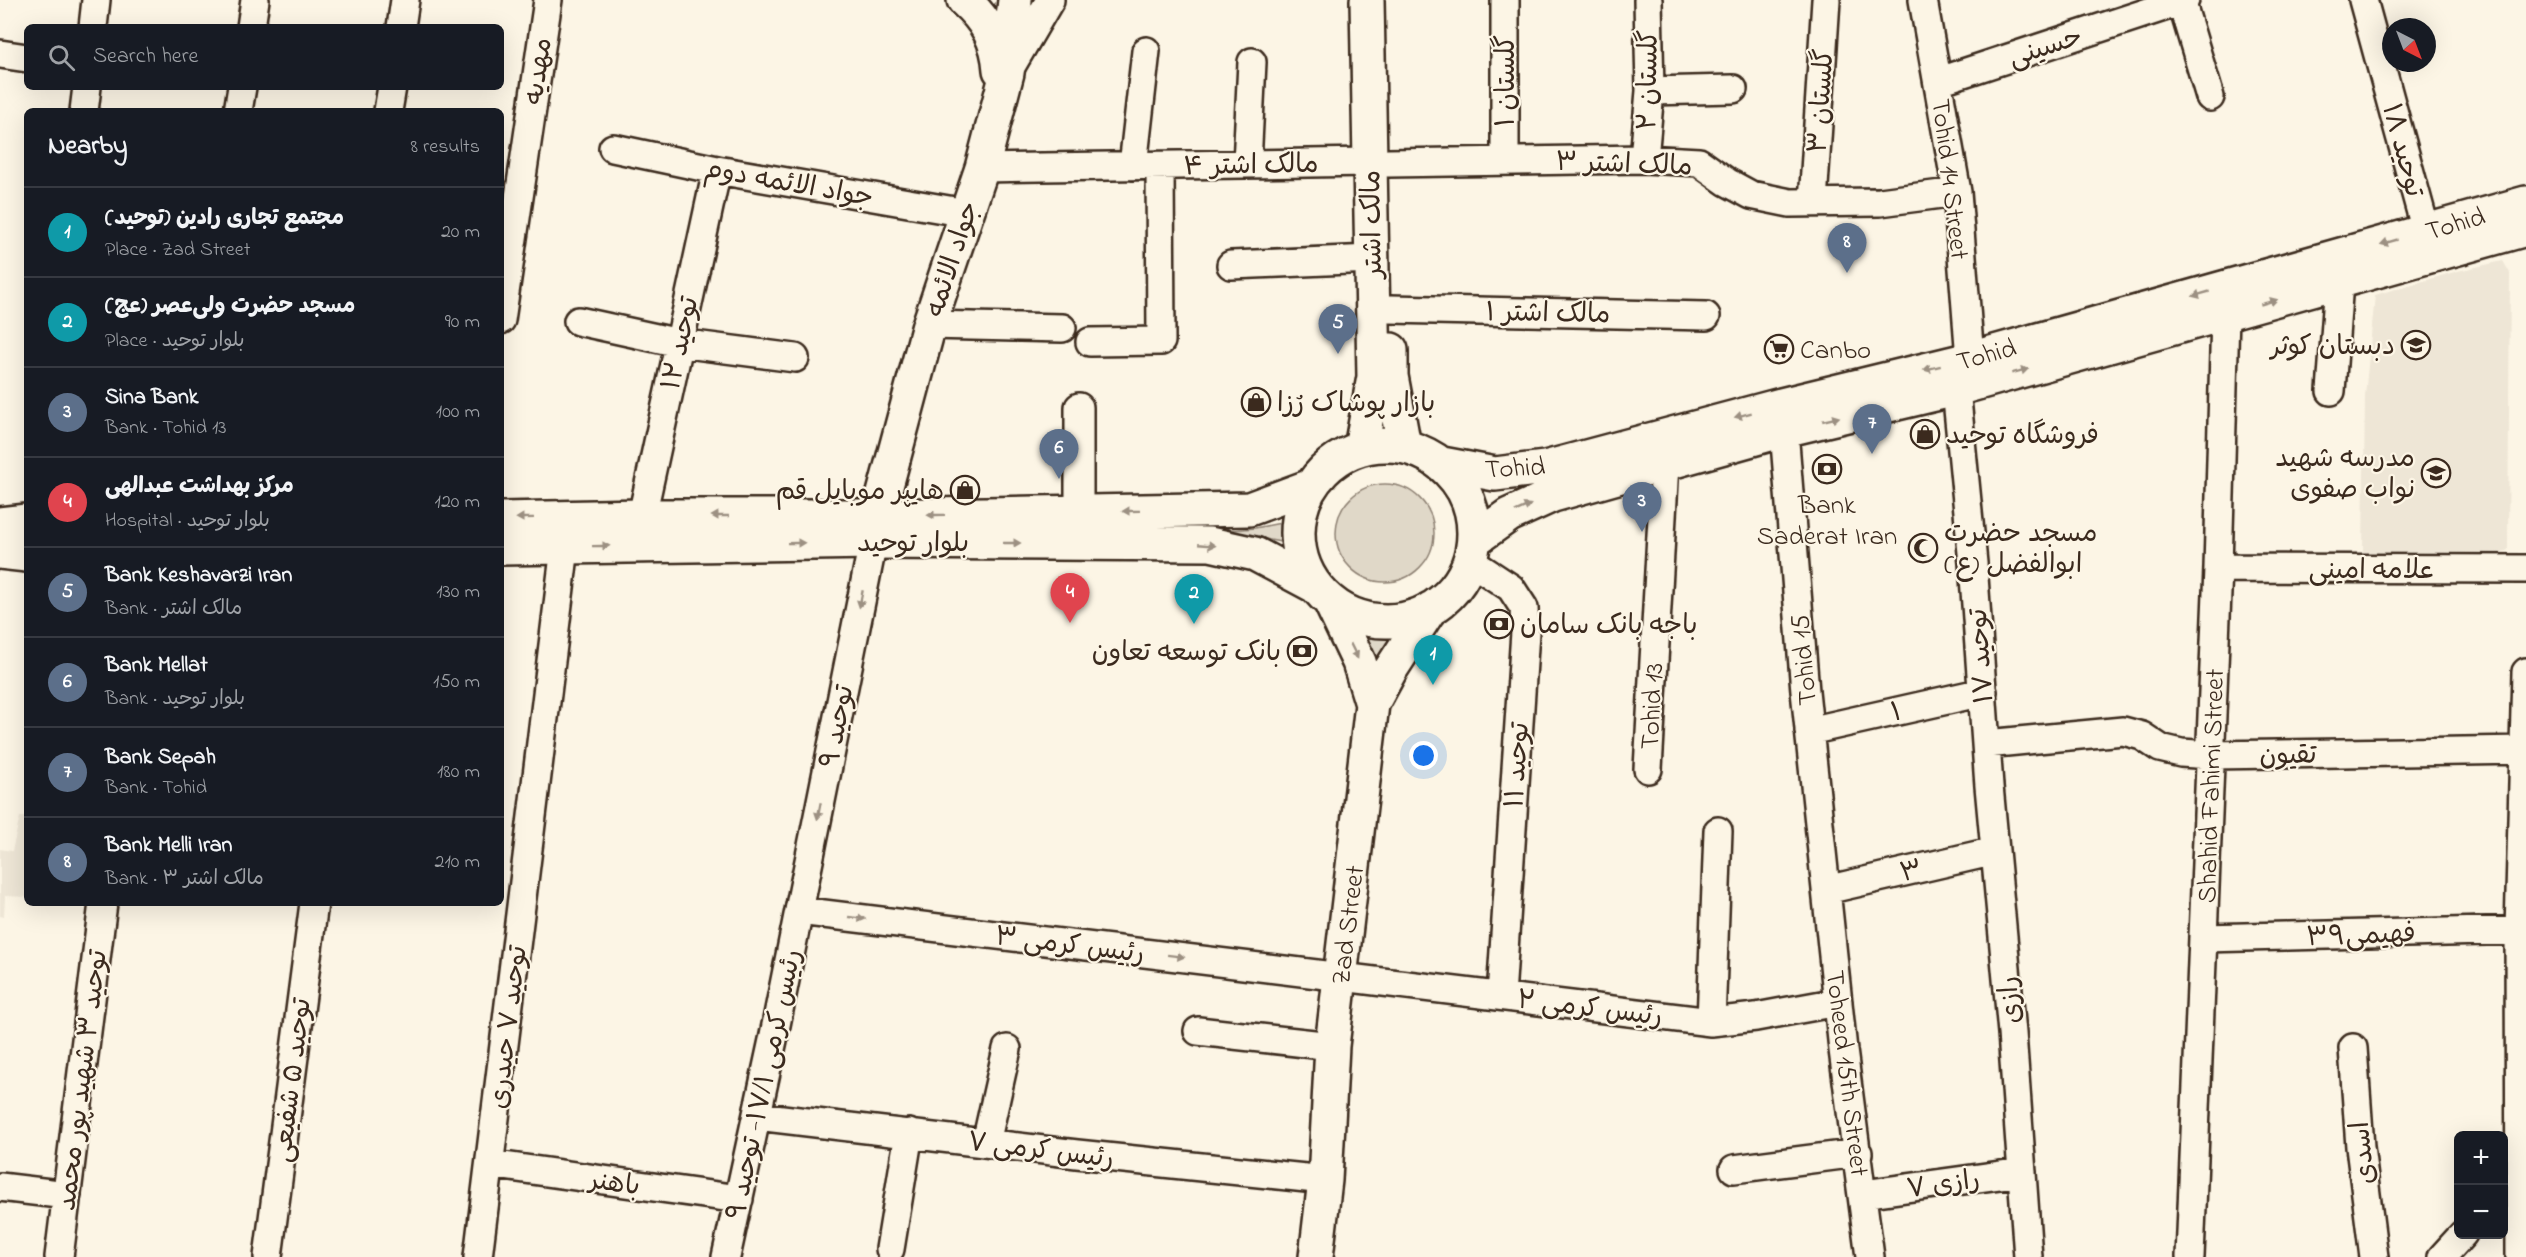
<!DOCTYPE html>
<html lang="en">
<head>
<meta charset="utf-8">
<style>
	:root { --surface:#171b24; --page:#20242c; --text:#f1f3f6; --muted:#9ea1a6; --line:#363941; --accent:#0b8043 }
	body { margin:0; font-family:"Indie Flower","Playpen Sans Arabic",sans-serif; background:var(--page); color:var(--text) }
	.controls { position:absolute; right:18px; bottom:18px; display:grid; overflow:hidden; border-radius:9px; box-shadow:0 6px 24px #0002 }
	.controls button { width:54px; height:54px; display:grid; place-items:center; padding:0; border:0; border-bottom:2px solid var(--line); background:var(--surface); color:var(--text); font:30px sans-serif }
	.compass { position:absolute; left:2382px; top:18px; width:54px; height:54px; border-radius:50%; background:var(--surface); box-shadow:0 6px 24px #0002; rotate:138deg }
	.you { position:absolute; left:1424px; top:756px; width:21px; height:21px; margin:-15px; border:4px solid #fff; border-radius:50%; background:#1a73e8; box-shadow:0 0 0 9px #1a73e833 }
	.badge { display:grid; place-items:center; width:39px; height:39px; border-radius:50%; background:var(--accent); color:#fff; font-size:20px; font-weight:700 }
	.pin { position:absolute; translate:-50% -50px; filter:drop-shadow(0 2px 3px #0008) }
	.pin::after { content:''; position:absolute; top:32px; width:21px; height:18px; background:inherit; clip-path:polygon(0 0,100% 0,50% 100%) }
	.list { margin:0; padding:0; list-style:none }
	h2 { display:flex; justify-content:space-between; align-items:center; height:78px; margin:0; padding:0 24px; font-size:26px }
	h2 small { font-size:20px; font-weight:400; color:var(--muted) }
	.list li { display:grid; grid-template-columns:39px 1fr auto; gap:18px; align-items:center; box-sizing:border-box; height:90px; padding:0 24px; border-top:2px solid var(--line) }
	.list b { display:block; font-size:22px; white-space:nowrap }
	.list p { margin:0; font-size:20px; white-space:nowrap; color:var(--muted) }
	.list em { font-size:20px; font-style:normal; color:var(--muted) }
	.icon { flex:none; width:33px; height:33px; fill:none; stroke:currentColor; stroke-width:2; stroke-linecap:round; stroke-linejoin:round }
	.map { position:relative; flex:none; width:2526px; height:1257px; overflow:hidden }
	.search { position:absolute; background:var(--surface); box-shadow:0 6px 24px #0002; left:24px; top:24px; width:480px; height:66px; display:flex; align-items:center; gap:15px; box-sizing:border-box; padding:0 21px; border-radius:9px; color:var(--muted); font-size:22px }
	.panel { position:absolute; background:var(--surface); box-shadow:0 6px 24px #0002; left:24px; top:108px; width:480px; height:798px; border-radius:9px }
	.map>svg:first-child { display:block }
	.built { fill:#eee6d6 }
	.green { fill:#e0d8c8; stroke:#8e8173; stroke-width:1.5 }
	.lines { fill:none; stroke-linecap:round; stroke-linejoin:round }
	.minor-casing { stroke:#3b2a1e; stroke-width:32 }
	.major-casing { stroke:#3b2a1e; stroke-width:38 }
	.minor { stroke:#fcf5e5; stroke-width:27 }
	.major { stroke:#fcf5e5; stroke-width:33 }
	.oneway { fill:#9c9082 }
	.labels { text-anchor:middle; stroke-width:4.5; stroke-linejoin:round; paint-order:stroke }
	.street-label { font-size:27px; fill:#3b2a1e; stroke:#fcf5e5 }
	.poi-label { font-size:27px; fill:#3b2a1e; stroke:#fcf5e5; text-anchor:start }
</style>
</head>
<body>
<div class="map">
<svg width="2526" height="1257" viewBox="0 0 2526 1257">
	<rect width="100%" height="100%" fill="#fcf5e5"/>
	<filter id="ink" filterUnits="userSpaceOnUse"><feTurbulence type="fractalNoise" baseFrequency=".0167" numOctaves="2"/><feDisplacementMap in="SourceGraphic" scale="12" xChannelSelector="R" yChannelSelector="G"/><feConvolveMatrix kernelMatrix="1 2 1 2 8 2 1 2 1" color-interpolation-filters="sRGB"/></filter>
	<g filter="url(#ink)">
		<path class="built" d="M2503 261 2510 273 2508 550 2500 553 2363 552 2365 396 2375 295 2458 271Z
			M20 817H27V897L5 896 4 917 0 916V849L12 851Z"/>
		<path class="green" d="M1336 533a49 49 0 1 1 98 0a49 49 0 1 1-98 0Z
			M1281 523V542L1221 531 1255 528Z
			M1363 638 1390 639 1374 676Z"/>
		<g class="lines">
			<g class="minor-casing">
				<path id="minor" d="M1923 0 1957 192 1970 359
					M2181 0 2210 97
					M2363 0 2426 231
					M93 27 96 0
					M251 27 255 0
					M401 27 405 0
					M0 54 27 58
					M1009 70 1050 0
					M1939 81 2185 0
					M1650 91 1733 89
					M84 111 87 87
					M238 111 242 87
					M388 111 392 87
					M613 148 717 170 966 213
					M1644 159 1650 91 1648 0
					M1505 161V0
					M1388 163 1644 159 1699 162 1727 182 1751 195 1790 203 1880 202 1957 192
					M1247 164 1252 62
					M1133 166 1146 51
					M982 168 1370 162
					M1813 202 1826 0
					M1231 265 1372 259
					M1390 309 1706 316
					M501 320 548 0
					M578 321 679 343 795 358
					M929 325 1062 328
					M1090 342 1161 341 1160 166
					M1956 389 1973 563 1989 786 2012 1033 2028 1257
					M2331 391 2339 282
					M1079 407V513
					M1784 430 1805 691 1843 1050 1870 1257
					M642 516 717 170
					M1470 561 1511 588 1524 608 1525 632 1501 996
					M2218 568 2526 569
					M1809 731 1983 692
					M1986 744 2123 731 2142 736 2160 748 2181 753 2211 755 2526 750
					M1648 769 1665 463
					M1826 890 1995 851
					M799 911 1711 1022 1756 1017 1838 1002
					M2204 938 2526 930
					M1711 1022 1718 831
					M1198 1031 1332 1046
					M2353 1048 2360 1147 2374 1257
					M757 1116 1077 1154 1325 1180
					M986 1143 1007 1049
					M490 1164 739 1199
					M1734 1169 1858 1153
					M0 1187 67 1195
					M1863 1194 2022 1172
					M890 1249 909 1133
					M59 1257 103 903
					M268 1257 314 903
					M478 1257 565 547
					M726 1257 773 1040 873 542
					M2190 1257 2218 568 2225 315
					M2442 1257 2463 1234
					M2520 1257 2519 930 2526 672"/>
			</g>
			<g class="major-casing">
				<path id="major" d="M964 0C986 20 998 40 1000 70
					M1391 350V376L1404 446
					M1298 533a88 88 0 1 1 176 0a88 88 0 1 1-176 0Z
					M1361 448 1374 377 1367 0
					M1442 464 1495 474 1545 468 1781 405 1970 359 2526 203
					M878 516 929 325 982 168 1007 73 1015 0
					M501 519 642 516H878L1249 509 1311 486
					M0 524 27 521
					M1474 540 1509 515 1553 495 1784 430 1956 389 2526 229
					M501 548 873 542 1210 544 1255 554 1315 586
					M0 552 27 555
					M1330 601 1359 662 1372 704
					M1316 1257 1325 1180 1332 1046 1372 704 1391 669 1430 609"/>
			</g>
			<use href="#minor" class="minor"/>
			<use href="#major" class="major"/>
		</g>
		<defs><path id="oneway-solid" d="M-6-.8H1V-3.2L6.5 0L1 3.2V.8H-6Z" transform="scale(1.5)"/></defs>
		<g class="oneway">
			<use href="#oneway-solid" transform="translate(2389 242) rotate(164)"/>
			<use href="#oneway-solid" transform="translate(2201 294) rotate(164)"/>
			<use href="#oneway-solid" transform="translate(2269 302) rotate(-16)"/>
			<use href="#oneway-solid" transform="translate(1932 368) rotate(166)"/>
			<use href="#oneway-solid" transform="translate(2020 371) rotate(-15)"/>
			<use href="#oneway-solid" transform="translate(1743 415) rotate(165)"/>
			<use href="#oneway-solid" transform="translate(1831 419) rotate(-13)"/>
			<use href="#oneway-solid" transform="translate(1523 508) rotate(-24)"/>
			<use href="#oneway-solid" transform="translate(1131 511) rotate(179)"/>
			<use href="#oneway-solid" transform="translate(936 515) rotate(179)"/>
			<use href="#oneway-solid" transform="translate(720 516) rotate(-180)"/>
			<use href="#oneway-solid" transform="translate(525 518) rotate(179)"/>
			<use href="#oneway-solid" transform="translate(796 543) rotate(-1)"/>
			<use href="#oneway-solid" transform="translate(1012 543)"/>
			<use href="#oneway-solid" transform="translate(1207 545) rotate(5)"/>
			<use href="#oneway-solid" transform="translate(601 546) rotate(-1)"/>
			<use href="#oneway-solid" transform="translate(861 599) rotate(101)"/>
			<use href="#oneway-solid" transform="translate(1354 651) rotate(64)"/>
			<use href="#oneway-solid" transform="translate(819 811) rotate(101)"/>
			<use href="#oneway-solid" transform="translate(857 918) rotate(7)"/>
			<use href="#oneway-solid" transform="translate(1176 956) rotate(7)"/>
		</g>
	</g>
	<defs>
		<g id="school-ring" transform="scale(1.5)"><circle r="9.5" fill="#fcf5e5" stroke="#3b2a1e" stroke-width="1.5"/><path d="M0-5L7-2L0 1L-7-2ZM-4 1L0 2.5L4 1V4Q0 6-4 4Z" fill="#3b2a1e"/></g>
		<g id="supermarket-ring" transform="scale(1.5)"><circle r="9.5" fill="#fcf5e5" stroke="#3b2a1e" stroke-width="1.5"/><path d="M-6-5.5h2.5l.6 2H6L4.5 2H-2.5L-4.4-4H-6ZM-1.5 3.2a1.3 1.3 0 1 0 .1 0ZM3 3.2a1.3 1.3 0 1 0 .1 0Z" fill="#3b2a1e"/></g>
		<g id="shop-ring" transform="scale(1.5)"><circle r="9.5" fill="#fcf5e5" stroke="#3b2a1e" stroke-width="1.5"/><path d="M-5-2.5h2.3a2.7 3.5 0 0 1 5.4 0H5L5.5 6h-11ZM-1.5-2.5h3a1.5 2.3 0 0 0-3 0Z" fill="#3b2a1e"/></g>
		<g id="bank-ring" transform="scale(1.5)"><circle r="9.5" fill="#fcf5e5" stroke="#3b2a1e" stroke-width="1.5"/><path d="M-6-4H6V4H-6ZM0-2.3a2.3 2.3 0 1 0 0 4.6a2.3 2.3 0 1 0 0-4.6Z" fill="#3b2a1e"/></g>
		<g id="mosque-ring" transform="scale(1.5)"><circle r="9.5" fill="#fcf5e5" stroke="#3b2a1e" stroke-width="1.5"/><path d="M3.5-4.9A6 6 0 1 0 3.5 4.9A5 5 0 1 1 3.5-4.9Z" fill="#3b2a1e"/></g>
	</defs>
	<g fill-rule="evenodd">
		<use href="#school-ring" x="2416" y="345"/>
		<use href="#supermarket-ring" x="1779" y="349"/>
		<use href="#shop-ring" x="1256" y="402"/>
		<use href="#shop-ring" x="1925" y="434"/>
		<use href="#bank-ring" x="1827" y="469"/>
		<use href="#school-ring" x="2436" y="473"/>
		<use href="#shop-ring" x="965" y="490"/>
		<use href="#mosque-ring" x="1923" y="548"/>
		<use href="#bank-ring" x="1499" y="624"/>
		<use href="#bank-ring" x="1302" y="651"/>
	</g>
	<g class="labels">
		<g class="street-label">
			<text transform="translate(2045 46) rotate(-18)" y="9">حسینی</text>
			<text transform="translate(537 71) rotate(-82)" y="9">مهدیه</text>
			<text transform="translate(1647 80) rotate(-89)" y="9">گلستان ۲</text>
			<text transform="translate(1505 81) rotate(-90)" y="9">گلستان ۱</text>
			<text transform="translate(1820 101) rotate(-86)" y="9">گلستان ۳</text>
			<text transform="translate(2404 150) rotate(75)" y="9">توحید ۱۸</text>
			<text transform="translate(1624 163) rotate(2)" y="9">مالک اشتر ۳</text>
			<text transform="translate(1251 164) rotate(-1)" y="9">مالک اشتر ۴</text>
			<text transform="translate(1951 179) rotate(83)" y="9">Tohid 14 Street</text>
			<text transform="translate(789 182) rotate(10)" y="9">جواد الائمه دوم</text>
			<text transform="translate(2455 223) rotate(-16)" y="9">Tohid</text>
			<text transform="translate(1371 224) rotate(-91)" y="9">مالک اشتر</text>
			<text transform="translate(951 259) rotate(-72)" y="9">جواد الائمه</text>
			<text transform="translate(1548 312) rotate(1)" y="9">مالک اشتر ۱</text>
			<text transform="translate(679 343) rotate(-78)" y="9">توحید ۱۲</text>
			<text transform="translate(1986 354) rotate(-15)" y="9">Tohid</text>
			<text transform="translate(1515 467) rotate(-3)" y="9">Tohid</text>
			<text x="913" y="551">بلوار توحید</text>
			<text x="2372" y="578">علامه امینی</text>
			<text transform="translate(1980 656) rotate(-94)" y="9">توحید ۱۷</text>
			<text transform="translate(1803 660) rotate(-95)" y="9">Tohid 15</text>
			<text transform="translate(1651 706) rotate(-87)" y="9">Tohid 13</text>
			<text transform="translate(1896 711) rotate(-13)" y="9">۱</text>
			<text transform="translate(836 726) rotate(-79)" y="9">توحید ۹</text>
			<text transform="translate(2288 754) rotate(-1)" y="9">تقیون</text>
			<text transform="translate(1516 765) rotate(-86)" y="9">توحید ۱۱</text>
			<text transform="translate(2210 786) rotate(-88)" y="9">Shahid Fahimi Street</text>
			<text transform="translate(1911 870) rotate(-13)" y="9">۳</text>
			<text transform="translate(1347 925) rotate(-83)" y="9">Zad Street</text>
			<text transform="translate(2361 934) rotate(-2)" y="9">فهیمی۳۹</text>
			<text transform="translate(1070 944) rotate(7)" y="9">رئیس کرمی ۳</text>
			<text transform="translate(2009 1000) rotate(-95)" y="9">رازی</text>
			<text transform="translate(1590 1007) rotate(7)" y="9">رئیس کرمی ۲</text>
			<text transform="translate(507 1027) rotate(-83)" y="9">توحید ۷ حیدری</text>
			<text transform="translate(1848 1073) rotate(83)" y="9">Toheed 15th Street</text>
			<text transform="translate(81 1080) rotate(-83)" y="9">توحید ۳ شهيد پور محمد</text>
			<text transform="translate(291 1080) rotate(-83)" y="9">توحید ۵ شفیعی</text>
			<text transform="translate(763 1084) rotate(-78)" y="9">رئیس کرمی ۱۷/۱- توحید ۹</text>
			<text transform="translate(1041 1149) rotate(7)" y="9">رئیس کرمی ۷</text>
			<text transform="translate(2362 1153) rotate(-96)" y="9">اسدی</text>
			<text transform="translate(615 1182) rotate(8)" y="9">باهنر</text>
			<text transform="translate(1943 1183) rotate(-8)" y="9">رازی ۷</text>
		</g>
		<g class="poi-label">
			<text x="2395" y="354" text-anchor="end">دبستان کوثر</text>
			<text x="1800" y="358">Canbo</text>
			<text x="1277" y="411">بازار پوشاک رُزا</text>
			<text x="1946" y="443">فروشگاه توحید</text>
			<text x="2415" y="466" text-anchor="end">مدرسه شهید<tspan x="2415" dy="31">نواب صفوی</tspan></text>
			<text x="944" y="499" text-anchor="end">هایپر موبایل قم</text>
			<text x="1827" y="513" text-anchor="middle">Bank<tspan x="1827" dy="31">Saderat Iran</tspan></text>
			<text x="1944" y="541">مسجد حضرت<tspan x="1944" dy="31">ابوالفضل (ع)</tspan></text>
			<text x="1520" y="633">باجه بانک سامان</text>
			<text x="1281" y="660" text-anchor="end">بانک توسعه تعاون</text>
		</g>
	</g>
</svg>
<div class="controls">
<button>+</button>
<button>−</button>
</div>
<svg class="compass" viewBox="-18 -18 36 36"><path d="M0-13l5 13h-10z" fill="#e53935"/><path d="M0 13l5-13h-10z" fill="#9ea1a6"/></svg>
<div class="you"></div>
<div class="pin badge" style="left:1433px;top:685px;background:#0f9aa8">1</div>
<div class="pin badge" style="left:1194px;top:624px;background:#0f9aa8">2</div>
<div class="pin badge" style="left:1642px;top:532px;background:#5c6f8a">3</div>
<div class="pin badge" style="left:1070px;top:623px;background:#e0444e">4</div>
<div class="pin badge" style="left:1338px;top:354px;background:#5c6f8a">5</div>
<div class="pin badge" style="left:1059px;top:479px;background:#5c6f8a">6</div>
<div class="pin badge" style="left:1872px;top:454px;background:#5c6f8a">7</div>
<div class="pin badge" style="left:1847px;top:273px;background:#5c6f8a">8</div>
<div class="search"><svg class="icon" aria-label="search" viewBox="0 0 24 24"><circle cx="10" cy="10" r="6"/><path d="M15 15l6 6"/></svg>Search here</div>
<section class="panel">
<h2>Nearby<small>8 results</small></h2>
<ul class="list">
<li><span class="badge" style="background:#0f9aa8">1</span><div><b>مجتمع تجاری رادین (توحید)</b><p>Place · Zad Street</p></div><em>20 m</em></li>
<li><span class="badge" style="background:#0f9aa8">2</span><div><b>مسجد حضرت ولی‌عصر (عج)</b><p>Place · بلوار توحید</p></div><em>90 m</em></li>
<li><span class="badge" style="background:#5c6f8a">3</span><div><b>Sina Bank</b><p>Bank · Tohid 13</p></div><em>100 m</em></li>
<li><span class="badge" style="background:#e0444e">4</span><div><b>مرکز بهداشت عبدالهی</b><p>Hospital · بلوار توحید</p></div><em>120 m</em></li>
<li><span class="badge" style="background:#5c6f8a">5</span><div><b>Bank Keshavarzi Iran</b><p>Bank · مالک اشتر</p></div><em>130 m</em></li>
<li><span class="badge" style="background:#5c6f8a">6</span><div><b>Bank Mellat</b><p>Bank · بلوار توحید</p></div><em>150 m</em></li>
<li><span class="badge" style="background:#5c6f8a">7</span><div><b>Bank Sepah</b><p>Bank · Tohid</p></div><em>180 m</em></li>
<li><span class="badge" style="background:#5c6f8a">8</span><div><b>Bank Melli Iran</b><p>Bank · مالک اشتر ۳</p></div><em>210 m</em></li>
</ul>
</section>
</div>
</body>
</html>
